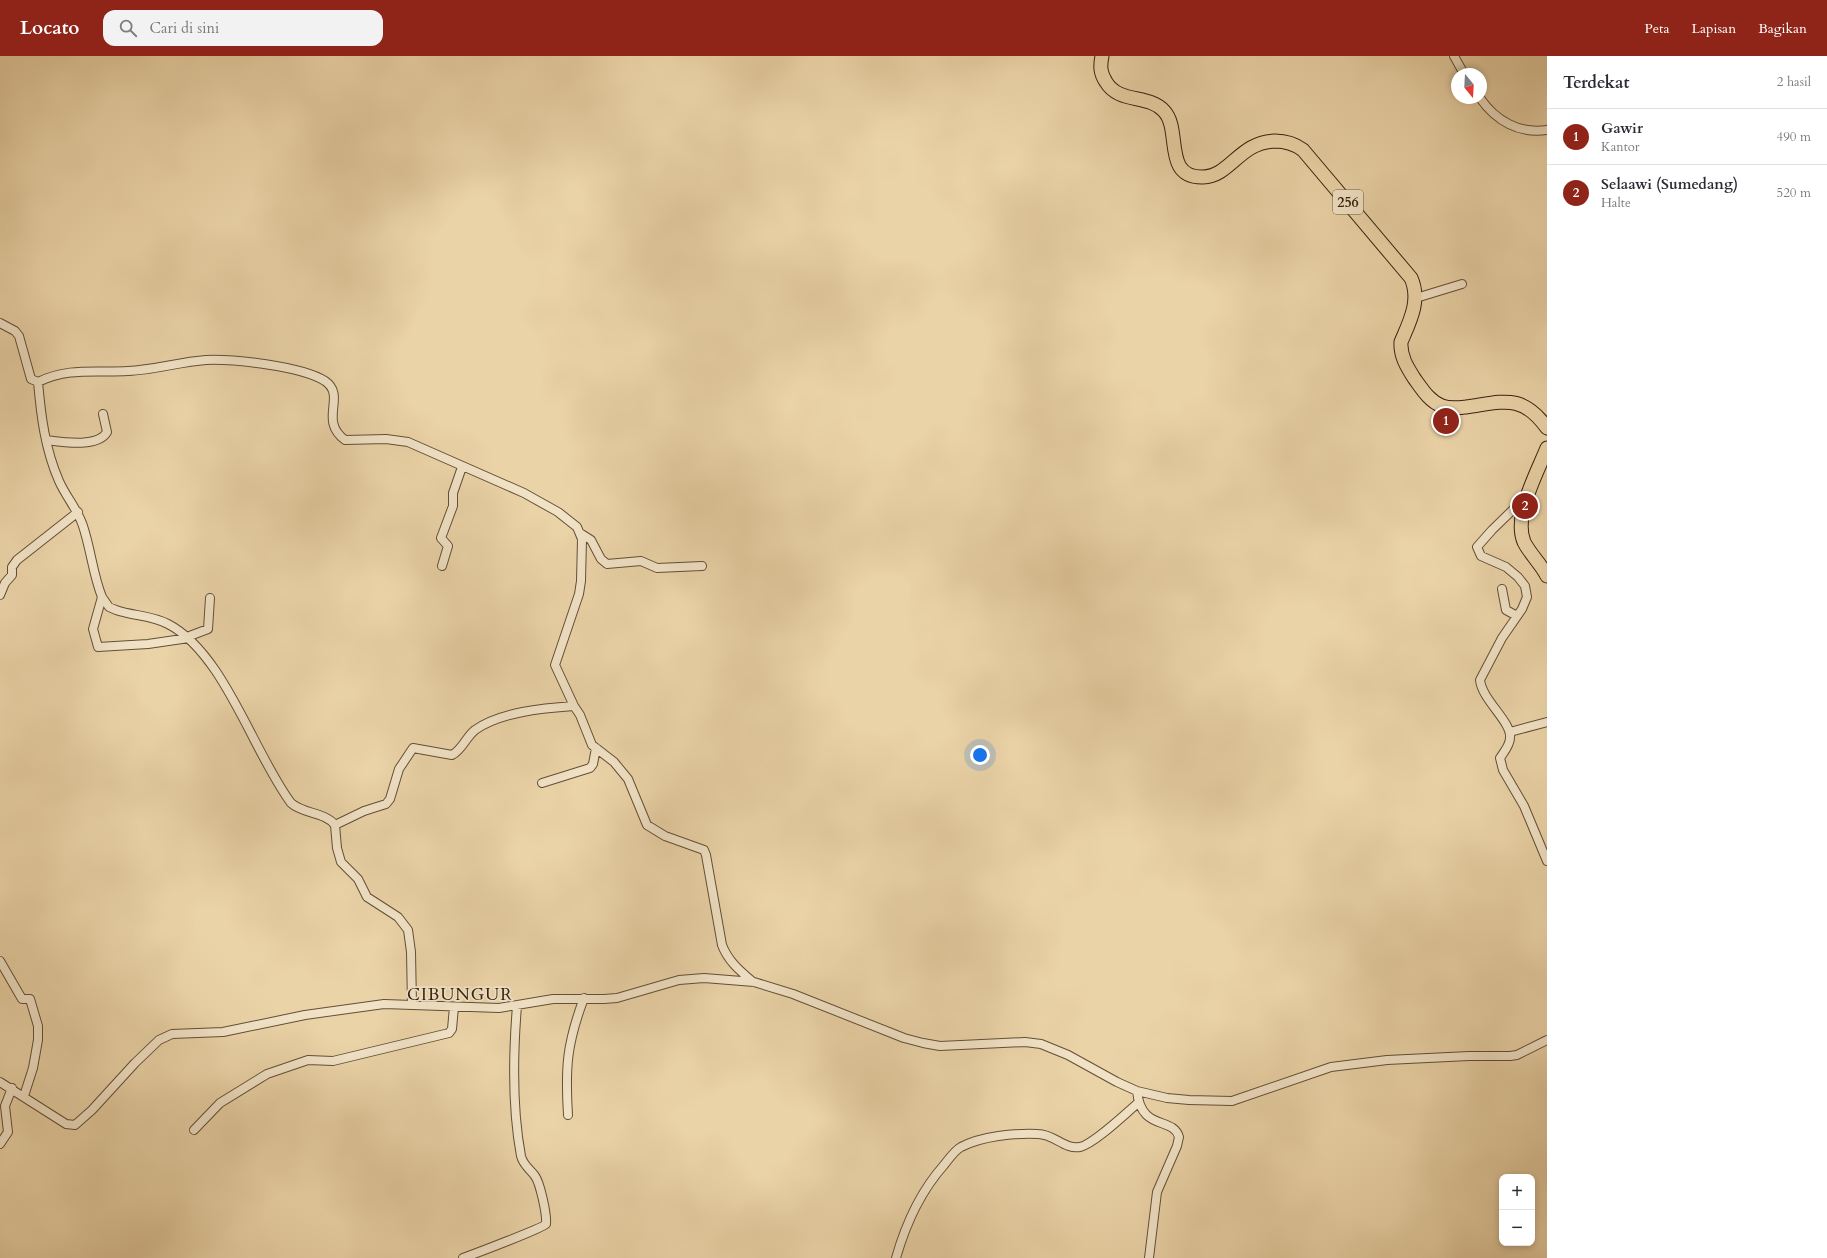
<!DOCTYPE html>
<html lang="id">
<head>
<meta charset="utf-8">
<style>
	:root { --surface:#fff; --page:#f2f2f3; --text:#2b2b33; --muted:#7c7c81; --line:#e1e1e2; --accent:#8f2418 }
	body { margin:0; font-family:Cardo,serif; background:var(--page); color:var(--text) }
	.controls { position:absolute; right:12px; bottom:12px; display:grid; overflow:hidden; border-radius:8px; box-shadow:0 2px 6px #0003 }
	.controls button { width:36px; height:36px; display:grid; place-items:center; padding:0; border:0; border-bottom:1px solid var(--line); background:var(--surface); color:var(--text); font:20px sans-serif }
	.compass { position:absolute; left:1451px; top:12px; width:36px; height:36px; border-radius:50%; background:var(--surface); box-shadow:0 2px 6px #0003; rotate:162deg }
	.you { position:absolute; left:980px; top:699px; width:14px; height:14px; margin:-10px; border:3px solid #fff; border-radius:50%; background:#1a73e8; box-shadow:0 0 0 6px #1a73e833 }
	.badge { display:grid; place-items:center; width:26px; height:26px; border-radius:50%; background:var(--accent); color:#fff; font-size:13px; font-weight:700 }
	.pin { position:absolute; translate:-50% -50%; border:2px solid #fff; box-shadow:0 1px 4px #0006 }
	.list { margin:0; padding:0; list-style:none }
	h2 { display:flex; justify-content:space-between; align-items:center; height:52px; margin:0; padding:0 16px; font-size:17px }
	h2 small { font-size:13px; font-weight:400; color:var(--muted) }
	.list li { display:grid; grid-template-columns:26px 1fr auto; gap:12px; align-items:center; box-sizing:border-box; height:56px; padding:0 16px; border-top:1px solid var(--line) }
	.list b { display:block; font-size:15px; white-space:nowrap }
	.list p { margin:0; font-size:13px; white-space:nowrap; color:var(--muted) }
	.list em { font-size:13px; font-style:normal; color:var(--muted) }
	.icon { flex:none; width:22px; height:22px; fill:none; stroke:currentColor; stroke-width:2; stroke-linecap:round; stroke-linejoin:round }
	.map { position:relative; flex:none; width:1547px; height:1202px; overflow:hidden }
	header { display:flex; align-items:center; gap:24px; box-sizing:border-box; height:56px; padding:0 20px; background:var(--accent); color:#fff }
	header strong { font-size:19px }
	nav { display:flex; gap:22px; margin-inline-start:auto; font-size:14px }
	.search { width:280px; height:36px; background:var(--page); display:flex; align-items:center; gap:10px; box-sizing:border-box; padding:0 14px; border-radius:12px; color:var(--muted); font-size:15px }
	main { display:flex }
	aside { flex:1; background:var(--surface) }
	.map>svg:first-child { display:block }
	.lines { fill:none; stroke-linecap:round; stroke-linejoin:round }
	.minor-casing { stroke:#624f36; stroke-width:10 }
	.primary-casing { stroke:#352311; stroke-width:15 }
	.minor { stroke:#f1e2c6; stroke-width:8 }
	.primary { stroke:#ead3a7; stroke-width:13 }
	.labels { text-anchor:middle; stroke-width:3.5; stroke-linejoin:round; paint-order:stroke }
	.shield { fill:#f1e2c6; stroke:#6d5c47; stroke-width:1 }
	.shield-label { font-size:14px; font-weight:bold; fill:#352311 }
	.quarter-label { font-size:17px; letter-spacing:1px; fill:#352311; stroke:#f1e2c6 }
</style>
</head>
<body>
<header>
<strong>Locato</strong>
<div class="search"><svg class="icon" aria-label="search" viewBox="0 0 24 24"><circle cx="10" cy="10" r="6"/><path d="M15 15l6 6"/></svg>Cari di sini</div>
<nav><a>Peta</a><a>Lapisan</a><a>Bagikan</a></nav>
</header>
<main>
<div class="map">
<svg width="1547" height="1202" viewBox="0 0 1547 1202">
	<rect width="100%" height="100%" fill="#ead3a7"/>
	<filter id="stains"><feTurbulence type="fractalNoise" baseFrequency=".005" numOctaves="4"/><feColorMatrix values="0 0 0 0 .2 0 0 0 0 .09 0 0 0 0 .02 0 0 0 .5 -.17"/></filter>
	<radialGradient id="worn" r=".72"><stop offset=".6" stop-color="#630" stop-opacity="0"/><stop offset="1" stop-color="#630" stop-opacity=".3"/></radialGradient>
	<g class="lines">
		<g class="minor-casing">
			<path id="minor" d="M1454 0 1464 18
				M1480 42C1496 65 1519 78 1547 74
				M1416 242 1462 228
				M0 267 15 275 19 280 31 323 38 326C41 360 45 393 59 425 66 441 78 454 83 470 91 494 93 519 102 541L109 551 116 554C133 560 151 559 168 568 224 597 253 696 291 747 303 758 325 756 335 769L337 792 341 806 358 823 367 841 398 861 408 874 411 896 412 948
				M38 326C69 311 95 317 128 315 154 314 179 306 206 304 235 303 301 310 325 325 347 340 318 364 345 384L386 383 408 386 524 437 558 456 577 471 582 483 581 525 579 538 555 609 574 650
				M46 384C62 386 98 392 107 376L103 358
				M1525 442 1492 474 1477 491 1481 500 1506 511 1518 521 1525 530 1527 541 1522 553 1502 582 1480 624C1482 644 1512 666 1510 682 1510 689 1504 696 1500 702L1503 714 1524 750 1547 805
				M580 477 591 484 601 503 607 508 641 505 657 512 702 510
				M442 510 448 490 441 482 453 450V437L462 411
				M1502 533 1506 554 1517 560
				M0 539 5 527 12 519V511L17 504 78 456
				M102 541 93 573 98 591 148 588 189 582
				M187 581 208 573 210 542
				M1510 676 1547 666
				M542 727 590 712 593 708 596 692
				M335 769 364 755 386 748 390 743 399 713 413 692 452 699C462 694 466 681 475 674 500 656 544 652 574 650L580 659 592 689 614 706 628 723 647 769 665 780 704 794 706 799 722 889C728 905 740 915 753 926
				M0 905 22 943H30L38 970V984L33 1012 24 1040
				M0 1026 66 1068 75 1069 92 1054 135 1007 159 984 172 978 223 976 305 959 384 948 499 952 553 943H604L617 942 679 924 704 922 754 926 793 938 904 982 923 987 940 990 1025 986 1041 988 1068 999 1117 1026 1137 1035 1167 1042 1189 1044 1232 1045 1331 1011 1387 1004 1469 1000H1510L1517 999 1547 984
				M1137 1035C1141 1076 1173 1060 1179 1081L1177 1090 1157 1136 1149 1202
				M568 1059C565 1011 567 987 584 942
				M194 1074 220 1047 267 1018 308 1004 333 1005 449 977 452 973 454 951
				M0 1088 8 1076 5 1050 12 1032
				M463 1202C474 1198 543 1172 546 1168 547 1158 540 1127 535 1120 530 1113 523 1109 521 1100 512 1052 513 999 517 950
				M896 1202C906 1167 920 1136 944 1109 949 1103 954 1095 961 1091 982 1080 1014 1077 1038 1078 1054 1078 1065 1094 1080 1091 1094 1088 1126 1057 1138 1047"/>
		</g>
		<g class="primary-casing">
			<path id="primary" d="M1102 0C1100 10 1100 17 1106 26 1119 48 1149 38 1164 55 1182 74 1162 122 1203 121 1231 120 1239 86 1275 85 1286 85 1295 88 1303 94L1411 222C1421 244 1410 265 1401 286 1400 300 1407 311 1414 322 1422 333 1429 345 1442 350 1450 353 1457 352 1466 351 1503 346 1522 337 1547 372
				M1547 392C1537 417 1513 460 1524 486 1530 498 1541 508 1547 520"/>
		</g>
		<use href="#minor" class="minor"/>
		<use href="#primary" class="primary"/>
	</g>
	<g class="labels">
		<rect class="shield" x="1333" y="134" width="30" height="24" rx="3"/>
		<g class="shield-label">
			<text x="1348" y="151">256</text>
		</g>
		<g class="quarter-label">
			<text x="460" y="944">CIBUNGUR</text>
		</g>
	</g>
	<rect width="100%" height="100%" filter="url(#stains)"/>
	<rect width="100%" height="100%" fill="url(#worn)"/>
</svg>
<div class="controls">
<button>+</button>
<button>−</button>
</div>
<svg class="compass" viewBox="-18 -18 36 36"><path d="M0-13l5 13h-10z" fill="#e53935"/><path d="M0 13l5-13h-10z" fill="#7c7c81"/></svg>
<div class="you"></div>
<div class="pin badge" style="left:1446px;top:365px">1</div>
<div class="pin badge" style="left:1525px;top:450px">2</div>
</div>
<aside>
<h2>Terdekat<small>2 hasil</small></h2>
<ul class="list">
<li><span class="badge">1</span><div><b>Gawir</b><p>Kantor</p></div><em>490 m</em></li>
<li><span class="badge">2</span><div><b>Selaawi (Sumedang)</b><p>Halte</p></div><em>520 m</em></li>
</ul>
</aside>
</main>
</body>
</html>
